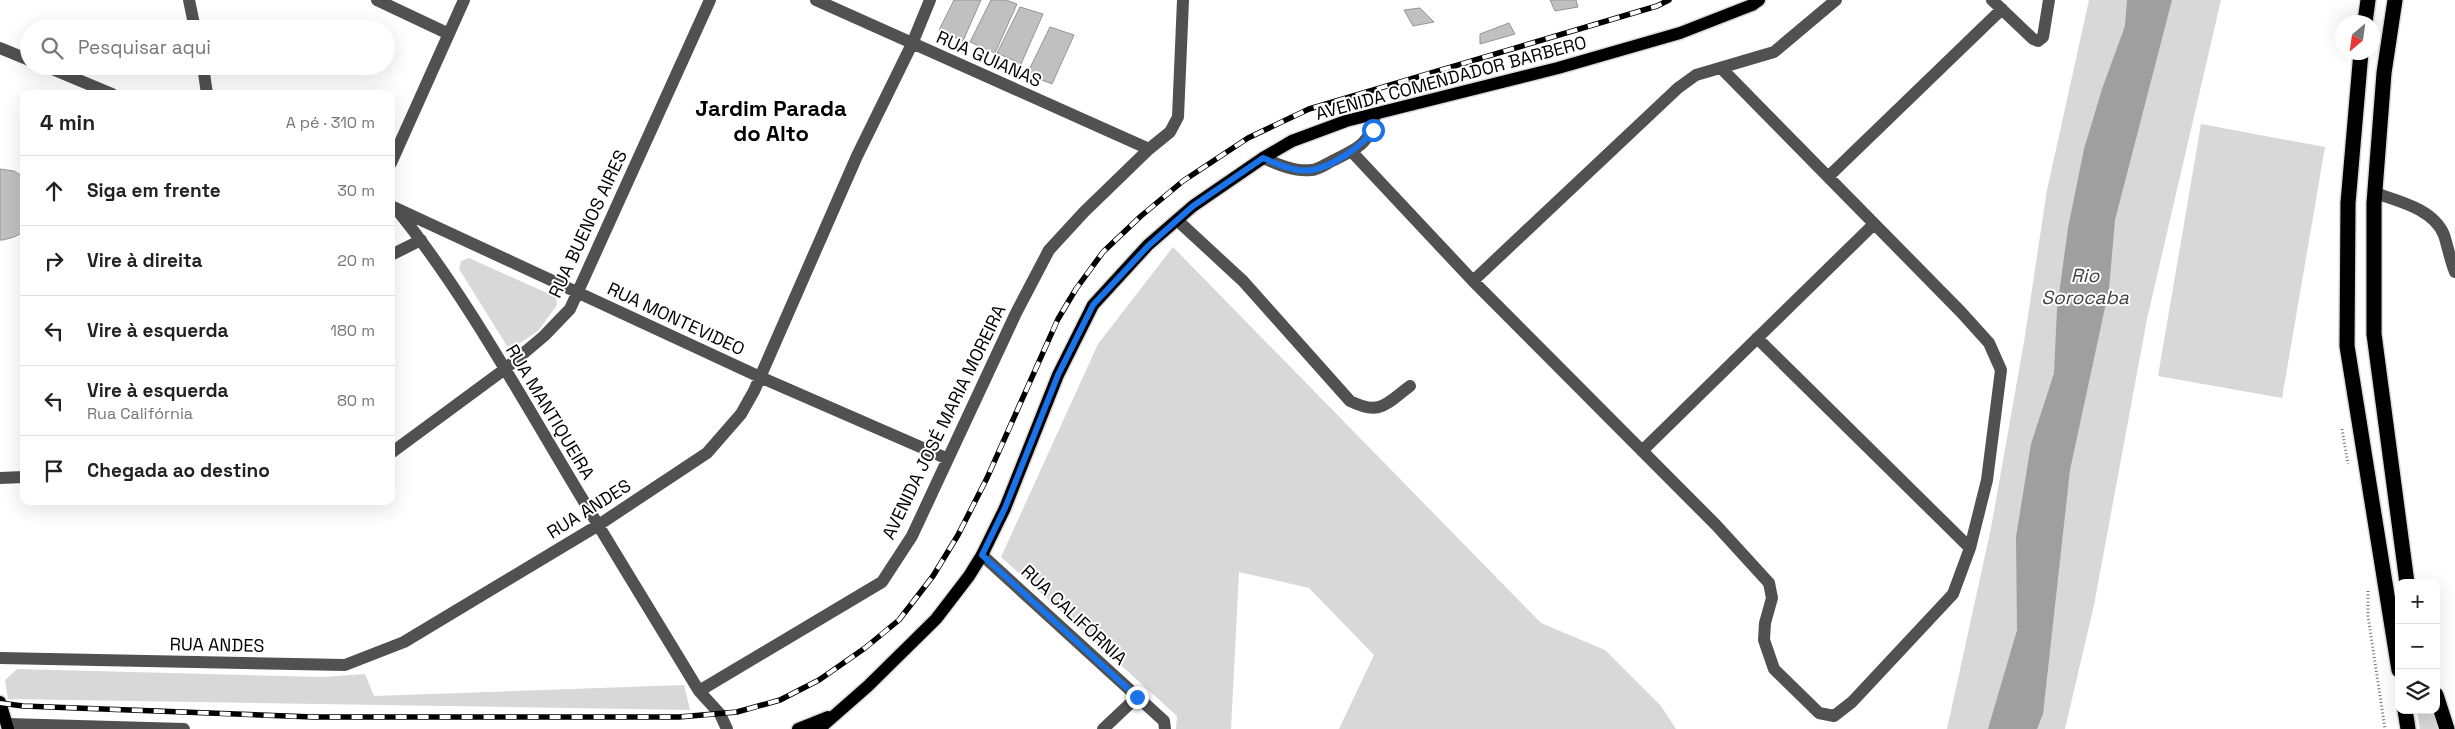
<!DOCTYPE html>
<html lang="pt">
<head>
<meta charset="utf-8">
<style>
	:root { --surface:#fff; --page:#f2f2f2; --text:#222; --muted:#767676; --line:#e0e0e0 }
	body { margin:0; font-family:"Space Grotesk",sans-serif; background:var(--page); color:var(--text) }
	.controls { position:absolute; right:15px; bottom:15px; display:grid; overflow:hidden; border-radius:10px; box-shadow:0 5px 20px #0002 }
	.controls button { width:45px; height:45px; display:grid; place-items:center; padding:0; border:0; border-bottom:1px solid var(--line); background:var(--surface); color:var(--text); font:25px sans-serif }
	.compass { position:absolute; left:2335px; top:15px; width:45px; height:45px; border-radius:50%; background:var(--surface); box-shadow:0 5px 20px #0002; rotate:209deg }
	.stop { position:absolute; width:15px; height:15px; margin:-11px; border:4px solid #1a73e8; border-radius:50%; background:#fff }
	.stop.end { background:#1a73e8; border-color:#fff; box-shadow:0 1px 5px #0008 }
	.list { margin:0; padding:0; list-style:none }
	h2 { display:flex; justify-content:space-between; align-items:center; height:65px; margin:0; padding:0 20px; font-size:21px }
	h2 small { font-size:16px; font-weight:400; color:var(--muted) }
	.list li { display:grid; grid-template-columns:32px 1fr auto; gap:15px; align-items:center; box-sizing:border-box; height:70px; padding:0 20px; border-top:1px solid var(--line) }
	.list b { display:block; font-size:19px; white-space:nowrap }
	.list p { margin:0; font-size:16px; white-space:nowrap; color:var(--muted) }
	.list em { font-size:16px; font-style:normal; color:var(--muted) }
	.icon { flex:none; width:28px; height:28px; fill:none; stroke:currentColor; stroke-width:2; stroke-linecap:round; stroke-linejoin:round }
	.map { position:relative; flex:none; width:2455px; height:729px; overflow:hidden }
	.search { position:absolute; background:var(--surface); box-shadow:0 5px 20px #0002; left:20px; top:20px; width:375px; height:55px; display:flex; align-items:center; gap:12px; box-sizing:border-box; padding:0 18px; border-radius:28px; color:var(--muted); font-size:19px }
	.panel { position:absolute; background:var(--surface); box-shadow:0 5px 20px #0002; left:20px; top:90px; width:375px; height:415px; border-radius:10px }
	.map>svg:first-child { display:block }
	.green { fill:#d8d8d8 }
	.water { fill:#9f9f9f }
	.building { fill:#c0c0c0; stroke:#959595 }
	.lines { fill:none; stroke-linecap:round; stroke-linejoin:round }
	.major-casing { stroke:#dbdbdb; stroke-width:15 }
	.highway-casing { stroke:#dbdbdb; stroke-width:18 }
	.path { stroke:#737373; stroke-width:3; stroke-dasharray:1 2.5; stroke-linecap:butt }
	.minor { stroke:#515151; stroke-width:12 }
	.major { stroke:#000; stroke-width:12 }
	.highway { stroke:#000; stroke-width:15 }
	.rail-casing { stroke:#000; stroke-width:5.5 }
	.rail { stroke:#fff; stroke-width:4; stroke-dasharray:11; stroke-linecap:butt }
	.route { stroke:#1a73e8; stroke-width:6 }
	.labels { text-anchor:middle; stroke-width:4; stroke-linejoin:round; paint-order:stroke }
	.street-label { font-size:18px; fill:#000; stroke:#fff }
	.water-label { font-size:19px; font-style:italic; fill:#404040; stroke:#fff }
	.district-label { font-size:22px; font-weight:bold; fill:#000; stroke:#fff }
</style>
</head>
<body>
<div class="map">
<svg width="2455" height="729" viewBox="0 0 2455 729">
	<rect width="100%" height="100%" fill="#fff"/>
	<path class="green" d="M2089 0H2221L2147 319 2094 605 2065 729H1947L1991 528 2024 342 2047 190Z
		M2201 124 2325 147 2282 398 2158 376Z
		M1173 247 1541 623 1605 650 1661 706 1676 729H1339L1374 655 1309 588 1239 572 1231 729H1176L1177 716 1001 557 1098 344Z
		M469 258 556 297 557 305 538 331 514 347 507 346 459 269 461 261Z
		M17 669 323 677 365 674 374 696 684 685 690 710 8 699 5 680Z
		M2417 710H2434L2439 729H2420Z"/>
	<path class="water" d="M2127 0H2172L2115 220 2109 289 2070 470 2043 714 2037 729H1988L2017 630 2016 537 2031 444 2054 373 2057 309 2068 228 2084 149 2102 89 2125 26Z"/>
	<path class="building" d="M954 0H981L963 41 939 30Z
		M991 0H1006L1017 4 995 53 970 42Z
		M1550 0H1576L1578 7 1555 11Z
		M1020 7 1043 14 1021 64 997 53Z
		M1420 8 1434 22 1413 26 1404 10Z
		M1509 23 1515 34 1480 44V34Z
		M1050 27 1074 35 1052 84 1027 74Z
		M0 169 14 171 24 177V232L14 237 3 240H0Z"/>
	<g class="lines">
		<g class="major-casing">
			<path id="major" d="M0 702 8 729
				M798 729 828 717
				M819 729 868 686 936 619 969 576 982 555 1005 508 1058 375 1093 305 1148 245 1193 206 1263 158 1292 141 1346 121 1558 68 1680 33 1752 5 1759 0"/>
		</g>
		<g class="highway-casing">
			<path id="highway" d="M2395 0 2384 73 2374 203V334L2407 583
				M2365 22 2368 0
				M2361 52 2348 203 2347 346 2399 670
				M2436 695 2447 729
				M2405 710 2408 729"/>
		</g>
		<path class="path" d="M2342 429 2348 464
			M2368 591V616L2385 729"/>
		<path class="minor" d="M189 0 195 29
			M377 0 449 34
			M816 0 1149 149
			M1992 0 2033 39 2038 41 2043 37 2049 0
			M0 48 29 60
			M45 66 112 94
			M203 66 207 94
			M1352 152 1473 281 1716 525 1769 583 1772 598 1765 623 1764 640 1774 669 1819 713 1834 716 1852 702 1953 594 1970 548 1987 480 2001 370 1989 343 1961 312 1721 68
			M1263 158C1277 164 1295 172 1311 170 1318 170 1326 164 1332 161 1357 149 1372 143 1375 114
			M391 163 464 0
			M1828 177 2002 9
			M2375 193C2398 201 2434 209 2444 235 2448 247 2450 260 2455 272
			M391 206 760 377 948 459
			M398 211C459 287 508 374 558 458 604 536 652 613 699 691
			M1177 220 1243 281 1350 401C1380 416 1386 404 1410 386
			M391 255 421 240
			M1473 281 1678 88 1696 75 1774 52 1836 0
			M1757 338 1970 548
			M1642 451 1874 224
			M391 453 505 369 544 336 570 309 710 0
			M0 478 24 477
			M982 555 1164 721 1165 729
			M0 658 345 665 404 642 597 526 707 453 741 414 754 391 857 156 912 44 930 0
			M8 724 184 729
			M727 729 720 714 699 691 882 582 912 536 1016 313 1049 250 1084 212 1149 149 1170 132 1178 117 1183 0
			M1103 729 1137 697"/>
		<use href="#major" class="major"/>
		<use href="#highway" class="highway"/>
		<g class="rail-casing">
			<path id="rail" d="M0 703 23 706 313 717H679L737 712 780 700 819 680 865 648 899 620 933 576 958 535 987 478 1058 319 1076 289 1103 252 1141 216 1183 181 1248 138 1309 109 1657 6 1669 0"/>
		</g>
		<use href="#rail" class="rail"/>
	</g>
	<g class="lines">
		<path class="route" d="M1137 697 982 555 1005 508 1058 375 1093 305 1148 246 1193 206 1263 158C1277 164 1296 173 1312 170 1331 167 1363 146 1373 130"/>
	</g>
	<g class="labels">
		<g class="street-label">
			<text transform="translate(989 59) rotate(24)" y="6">RUA GUIANAS</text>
			<text transform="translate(1451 78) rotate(-15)" y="6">AVENIDA COMENDADOR BARBERO</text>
			<text transform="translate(588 224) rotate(-65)" y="6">RUA BUENOS AIRES</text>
			<text transform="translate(676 319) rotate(25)" y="6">RUA MONTEVIDEO</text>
			<text transform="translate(550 412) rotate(59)" y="6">RUA MANTIQUEIRA</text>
			<text transform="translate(944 422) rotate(-64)" y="6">AVENIDA JOSÉ MARIA MOREIRA</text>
			<text transform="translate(589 509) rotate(-32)" y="6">RUA ANDES</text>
			<text transform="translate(1074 615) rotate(43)" y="6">RUA CALIFÓRNIA</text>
			<text transform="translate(217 645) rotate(1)" y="6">RUA ANDES</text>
		</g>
		<g class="water-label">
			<text x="2085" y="282">Rio<tspan x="2085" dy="22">Sorocaba</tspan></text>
		</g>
		<g class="district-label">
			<text x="771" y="116">Jardim Parada<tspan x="771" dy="25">do Alto</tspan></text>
		</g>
	</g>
</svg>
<div class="controls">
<button>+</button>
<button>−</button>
<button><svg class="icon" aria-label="layers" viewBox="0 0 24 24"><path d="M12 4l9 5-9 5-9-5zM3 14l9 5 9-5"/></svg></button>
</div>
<svg class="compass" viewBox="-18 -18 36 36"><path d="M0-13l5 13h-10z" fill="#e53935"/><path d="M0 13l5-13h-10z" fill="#767676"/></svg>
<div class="stop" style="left:1373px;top:130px"></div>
<div class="stop end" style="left:1137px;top:697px"></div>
<div class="search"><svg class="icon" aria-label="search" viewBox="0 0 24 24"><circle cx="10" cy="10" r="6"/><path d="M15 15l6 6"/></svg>Pesquisar aqui</div>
<section class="panel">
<h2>4 min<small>A pé · 310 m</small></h2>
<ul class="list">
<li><svg class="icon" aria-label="ahead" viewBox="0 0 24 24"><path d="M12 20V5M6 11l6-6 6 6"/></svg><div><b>Siga em frente</b></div><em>30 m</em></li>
<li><svg class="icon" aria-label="right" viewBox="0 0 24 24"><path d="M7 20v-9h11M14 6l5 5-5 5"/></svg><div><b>Vire à direita</b></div><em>20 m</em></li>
<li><svg class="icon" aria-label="left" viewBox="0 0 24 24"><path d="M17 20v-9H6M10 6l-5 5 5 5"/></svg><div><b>Vire à esquerda</b></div><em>180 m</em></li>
<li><svg class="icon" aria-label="left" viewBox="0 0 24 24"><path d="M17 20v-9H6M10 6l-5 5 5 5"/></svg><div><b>Vire à esquerda</b><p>Rua Califórnia</p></div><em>80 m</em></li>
<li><svg class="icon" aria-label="arrive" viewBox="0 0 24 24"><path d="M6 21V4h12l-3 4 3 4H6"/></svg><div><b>Chegada ao destino</b></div></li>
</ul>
</section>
</div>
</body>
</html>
